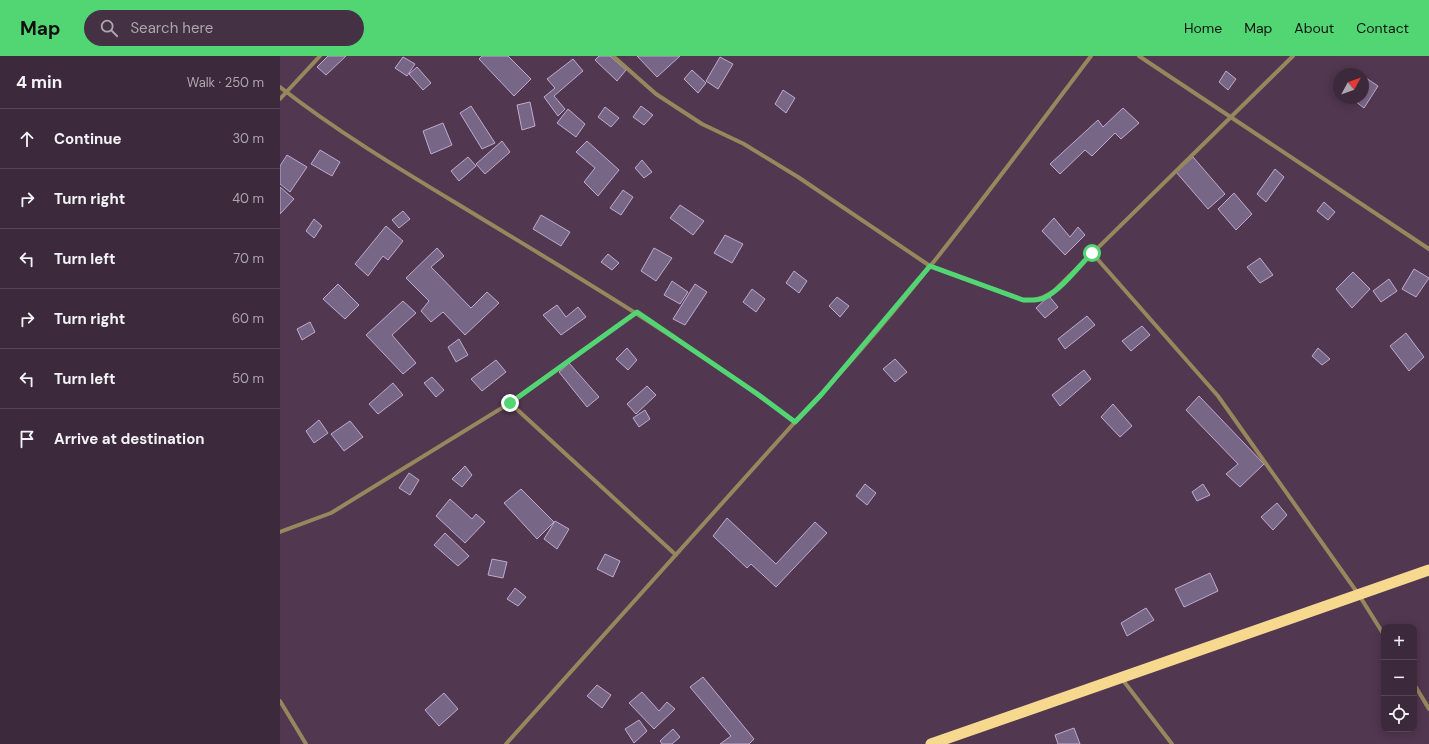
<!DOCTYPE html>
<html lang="en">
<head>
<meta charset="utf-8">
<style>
	:root { --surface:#3d293c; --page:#443143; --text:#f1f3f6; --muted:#ada6af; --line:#564556; --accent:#51d673 }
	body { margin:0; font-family:"DM Sans",sans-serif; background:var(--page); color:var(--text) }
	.controls { position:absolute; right:12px; bottom:12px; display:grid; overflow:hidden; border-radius:8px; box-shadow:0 2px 10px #0003 }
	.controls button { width:36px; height:36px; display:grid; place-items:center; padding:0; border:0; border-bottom:1px solid var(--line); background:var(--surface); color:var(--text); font:20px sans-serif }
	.compass { position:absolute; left:1053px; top:12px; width:36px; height:36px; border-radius:50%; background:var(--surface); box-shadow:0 2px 10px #0003; rotate:49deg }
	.stop { position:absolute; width:12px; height:12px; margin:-9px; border:3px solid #51d673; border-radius:50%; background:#fff }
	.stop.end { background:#51d673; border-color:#fff; box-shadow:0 1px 4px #0008 }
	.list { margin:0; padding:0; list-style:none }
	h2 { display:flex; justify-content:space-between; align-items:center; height:52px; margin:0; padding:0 16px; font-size:17px }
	h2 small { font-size:13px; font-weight:400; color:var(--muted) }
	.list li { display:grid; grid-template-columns:26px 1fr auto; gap:12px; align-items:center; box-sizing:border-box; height:60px; padding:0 16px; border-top:1px solid var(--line) }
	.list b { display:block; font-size:15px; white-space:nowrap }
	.list em { font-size:13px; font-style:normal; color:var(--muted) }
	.icon { flex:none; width:22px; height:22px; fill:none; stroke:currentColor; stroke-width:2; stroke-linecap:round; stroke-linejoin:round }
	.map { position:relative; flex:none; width:1149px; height:688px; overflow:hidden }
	header { display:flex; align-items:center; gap:24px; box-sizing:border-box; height:56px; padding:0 20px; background:var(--accent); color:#111 }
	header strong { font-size:19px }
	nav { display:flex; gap:22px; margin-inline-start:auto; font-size:14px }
	.search { width:280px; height:36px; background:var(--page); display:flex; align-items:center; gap:10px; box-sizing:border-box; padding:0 14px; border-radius:22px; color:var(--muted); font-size:15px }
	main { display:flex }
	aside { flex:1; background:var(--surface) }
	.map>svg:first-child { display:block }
	.building { fill:#786687; stroke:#beabcf }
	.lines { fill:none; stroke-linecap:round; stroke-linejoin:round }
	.minor { stroke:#97875d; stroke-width:4 }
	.trunk { stroke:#f6d88e; stroke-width:11 }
	.route { stroke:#51d673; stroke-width:5 }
</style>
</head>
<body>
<header>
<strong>Map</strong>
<div class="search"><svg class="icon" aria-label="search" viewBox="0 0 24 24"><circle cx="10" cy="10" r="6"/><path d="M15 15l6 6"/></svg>Search here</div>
<nav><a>Home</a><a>Map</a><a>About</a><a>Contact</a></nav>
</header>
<main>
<aside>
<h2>4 min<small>Walk · 250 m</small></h2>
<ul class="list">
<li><svg class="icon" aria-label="ahead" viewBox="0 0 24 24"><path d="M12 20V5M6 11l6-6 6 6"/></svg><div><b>Continue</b></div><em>30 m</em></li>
<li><svg class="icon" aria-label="right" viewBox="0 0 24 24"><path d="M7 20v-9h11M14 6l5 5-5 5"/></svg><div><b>Turn right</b></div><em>40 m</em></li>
<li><svg class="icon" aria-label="left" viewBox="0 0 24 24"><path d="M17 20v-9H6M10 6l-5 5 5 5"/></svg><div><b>Turn left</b></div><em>70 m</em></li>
<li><svg class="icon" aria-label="right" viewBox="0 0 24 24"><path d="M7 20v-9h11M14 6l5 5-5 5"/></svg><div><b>Turn right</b></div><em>60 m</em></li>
<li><svg class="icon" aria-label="left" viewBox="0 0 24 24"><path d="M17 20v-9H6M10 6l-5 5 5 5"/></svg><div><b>Turn left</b></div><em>50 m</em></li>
<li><svg class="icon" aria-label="arrive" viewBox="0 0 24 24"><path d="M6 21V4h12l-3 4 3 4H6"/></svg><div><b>Arrive at destination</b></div></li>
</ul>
</aside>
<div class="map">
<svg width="1149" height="688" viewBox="0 0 1149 688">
	<rect width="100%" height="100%" fill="#513750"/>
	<path class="building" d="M48 0H66L46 19 37 11Z
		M202 0H228L251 23 234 40 199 3Z
		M319 0H330L346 14 337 25 315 4Z
		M357 0H400L377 21Z
		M123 1 135 8 127 20 115 12Z
		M440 1 453 8 438 33 426 25Z
		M293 3 303 15 274 40 285 53 278 60 264 41 275 32 267 23Z
		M137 11 151 27 143 34 129 18Z
		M412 14 426 27 418 37 404 23Z
		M946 15 956 23 948 34 939 26Z
		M1083 20 1098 30 1084 52 1071 42H1083Z
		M503 34 515 42 506 57 495 48Z
		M250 46 255 70 242 74 237 49Z
		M191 50 215 87 202 93 180 57Z
		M361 50 373 59 364 69 353 61Z
		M325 51 339 62 331 71 318 61Z
		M843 52 859 67 841 83 835 77 812 100 805 94 780 118 770 108 818 64 823 71Z
		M288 53 305 68 296 81 277 67Z
		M163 67 172 89 151 98 143 75Z
		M222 85 230 96 205 118 196 108Z
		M307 85 339 114 318 140 304 126 315 112 296 96Z
		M40 94 60 106 52 120 31 108Z
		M7 99 27 111 10 136 0 128V110Z
		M188 101 196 110 179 125 171 115Z
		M913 101 945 138 928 153 896 116Z
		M362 104 372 116 364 122 355 112Z
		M995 113 1004 121 986 146 977 138Z
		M0 131 14 143 0 158Z
		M343 134 353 141 341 159 330 152Z
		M954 137 972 158 956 174 938 153Z
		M1044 146 1055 156 1048 164 1037 155Z
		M400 149 424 165 413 179 390 162Z
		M123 155 130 163 119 172 112 164Z
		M261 159 290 176 281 190 253 173Z
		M774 162 790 181 798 171 805 179 785 199 762 175Z
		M34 163 42 170 34 182 26 175Z
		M106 170 123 185 108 204 103 200 88 220 75 208Z
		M445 179 463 188 452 207 434 197Z
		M157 192 164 200 151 211 191 252 207 236 219 247 185 279 163 256 151 266 141 255 149 245 126 222Z
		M374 192 392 202 376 225 361 215Z
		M328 198 339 207 332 214 321 206Z
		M980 202 993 219 980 227 967 211Z
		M1134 213 1149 222 1136 241 1122 233Z
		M514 215 527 225 519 237 506 227Z
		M1073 216 1090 233 1072 252 1056 233Z
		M1109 223 1117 235 1101 246 1093 235Z
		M392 225 408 236 400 248 384 239Z
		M58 228 79 249 65 263 43 243Z
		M415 228 427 236 405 269 393 263Z
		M472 233 485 243 476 256 463 246Z
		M769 240 778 251 765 262 756 252Z
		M557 241 569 250 560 261 549 250Z
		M123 245 136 257 112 279 136 307 123 318 86 279Z
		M277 249 286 261 298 251 306 261 281 279 263 259Z
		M807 260 815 269 785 293 778 283Z
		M30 266 35 276 22 284 17 273Z
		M862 270 870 279 851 295 842 285Z
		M1126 277 1144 301 1129 315 1110 290Z
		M179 283 188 299 176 306 168 291Z
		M347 292 357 304 348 314 336 303Z
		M1038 292 1050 303 1042 309 1032 300Z
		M615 303 627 316 615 326 603 313Z
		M216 304 226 316 202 335 191 323Z
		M289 307 319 341 307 351 279 316Z
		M804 314 811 323 780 350 772 339Z
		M152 321 164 334 156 341 144 327Z
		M113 327 123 339 98 358 89 348Z
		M367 330 376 339 356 358 347 348Z
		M919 340 984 408 960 431 946 418 958 408 906 354Z
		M833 348 852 370 840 381 821 361Z
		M365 354 370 363 359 371 353 362Z
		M39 364 48 377 34 387 26 375Z
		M70 365 83 381 64 395 51 378Z
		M185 410 192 419 182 431 172 423Z
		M129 417 139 424 130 439 119 432Z
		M585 428 596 437 587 449 576 440Z
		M923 428 930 439 917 445 912 436Z
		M241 433 274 466 257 483 224 447Z
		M170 443 192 463 196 458 205 466 185 487 156 460Z
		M997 447 1007 459 993 474 981 461Z
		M447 462 496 508 535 466 547 477 496 531 471 508 467 512 433 480Z
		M275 465 289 473 277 493 264 483Z
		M165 477 189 500 178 510 154 489Z
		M325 498 340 505 333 521 317 513Z
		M212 503 227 506 223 522 208 519Z
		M930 517 938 535 904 551 895 533Z
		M235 532 246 541 238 550 227 543Z
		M866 552 874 564 847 580 841 567Z
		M423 621 474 683 469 688H440L451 680 410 631Z
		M317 629 331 639 322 652 307 640Z
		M362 636 379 655 387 646 395 653 374 673 349 647Z
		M164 637 178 653 159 670 145 654Z
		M359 664 367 675 354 687 345 673Z
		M794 672 800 688H778L775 679Z
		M393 673 400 681 392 688H382L380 685Z"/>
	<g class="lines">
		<path class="minor" d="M333 0 376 38 422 68 464 88 518 121 650 210 743 244C756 245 763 242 774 235L1013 0
			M859 0 1149 193
			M0 31C64 81 135 122 204 164 310 228 416 292 515 366
			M0 43 40 0
			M812 197 938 340 1079 539 1104 579
			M230 347 396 499
			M0 476 51 457 230 347 357 256
			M842 623 892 688
			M1134 628 1149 653
			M0 645 26 688
			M226 688 515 366C623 254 717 124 811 0"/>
		<path class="trunk" d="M651 688 1149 514"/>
	</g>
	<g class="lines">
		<path class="route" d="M230 347 357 256 476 337 515 366 541 339 650 210 743 244C750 244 757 245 764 242 781 234 799 210 812 197"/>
	</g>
</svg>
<div class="controls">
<button>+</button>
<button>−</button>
<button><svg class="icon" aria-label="locate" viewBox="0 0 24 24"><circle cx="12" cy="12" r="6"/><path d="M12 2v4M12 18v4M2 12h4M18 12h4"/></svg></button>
</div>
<svg class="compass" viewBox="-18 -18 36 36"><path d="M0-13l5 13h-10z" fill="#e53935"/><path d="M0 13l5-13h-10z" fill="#ada6af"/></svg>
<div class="stop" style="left:812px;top:197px"></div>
<div class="stop end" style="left:230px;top:347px"></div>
</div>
</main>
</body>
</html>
